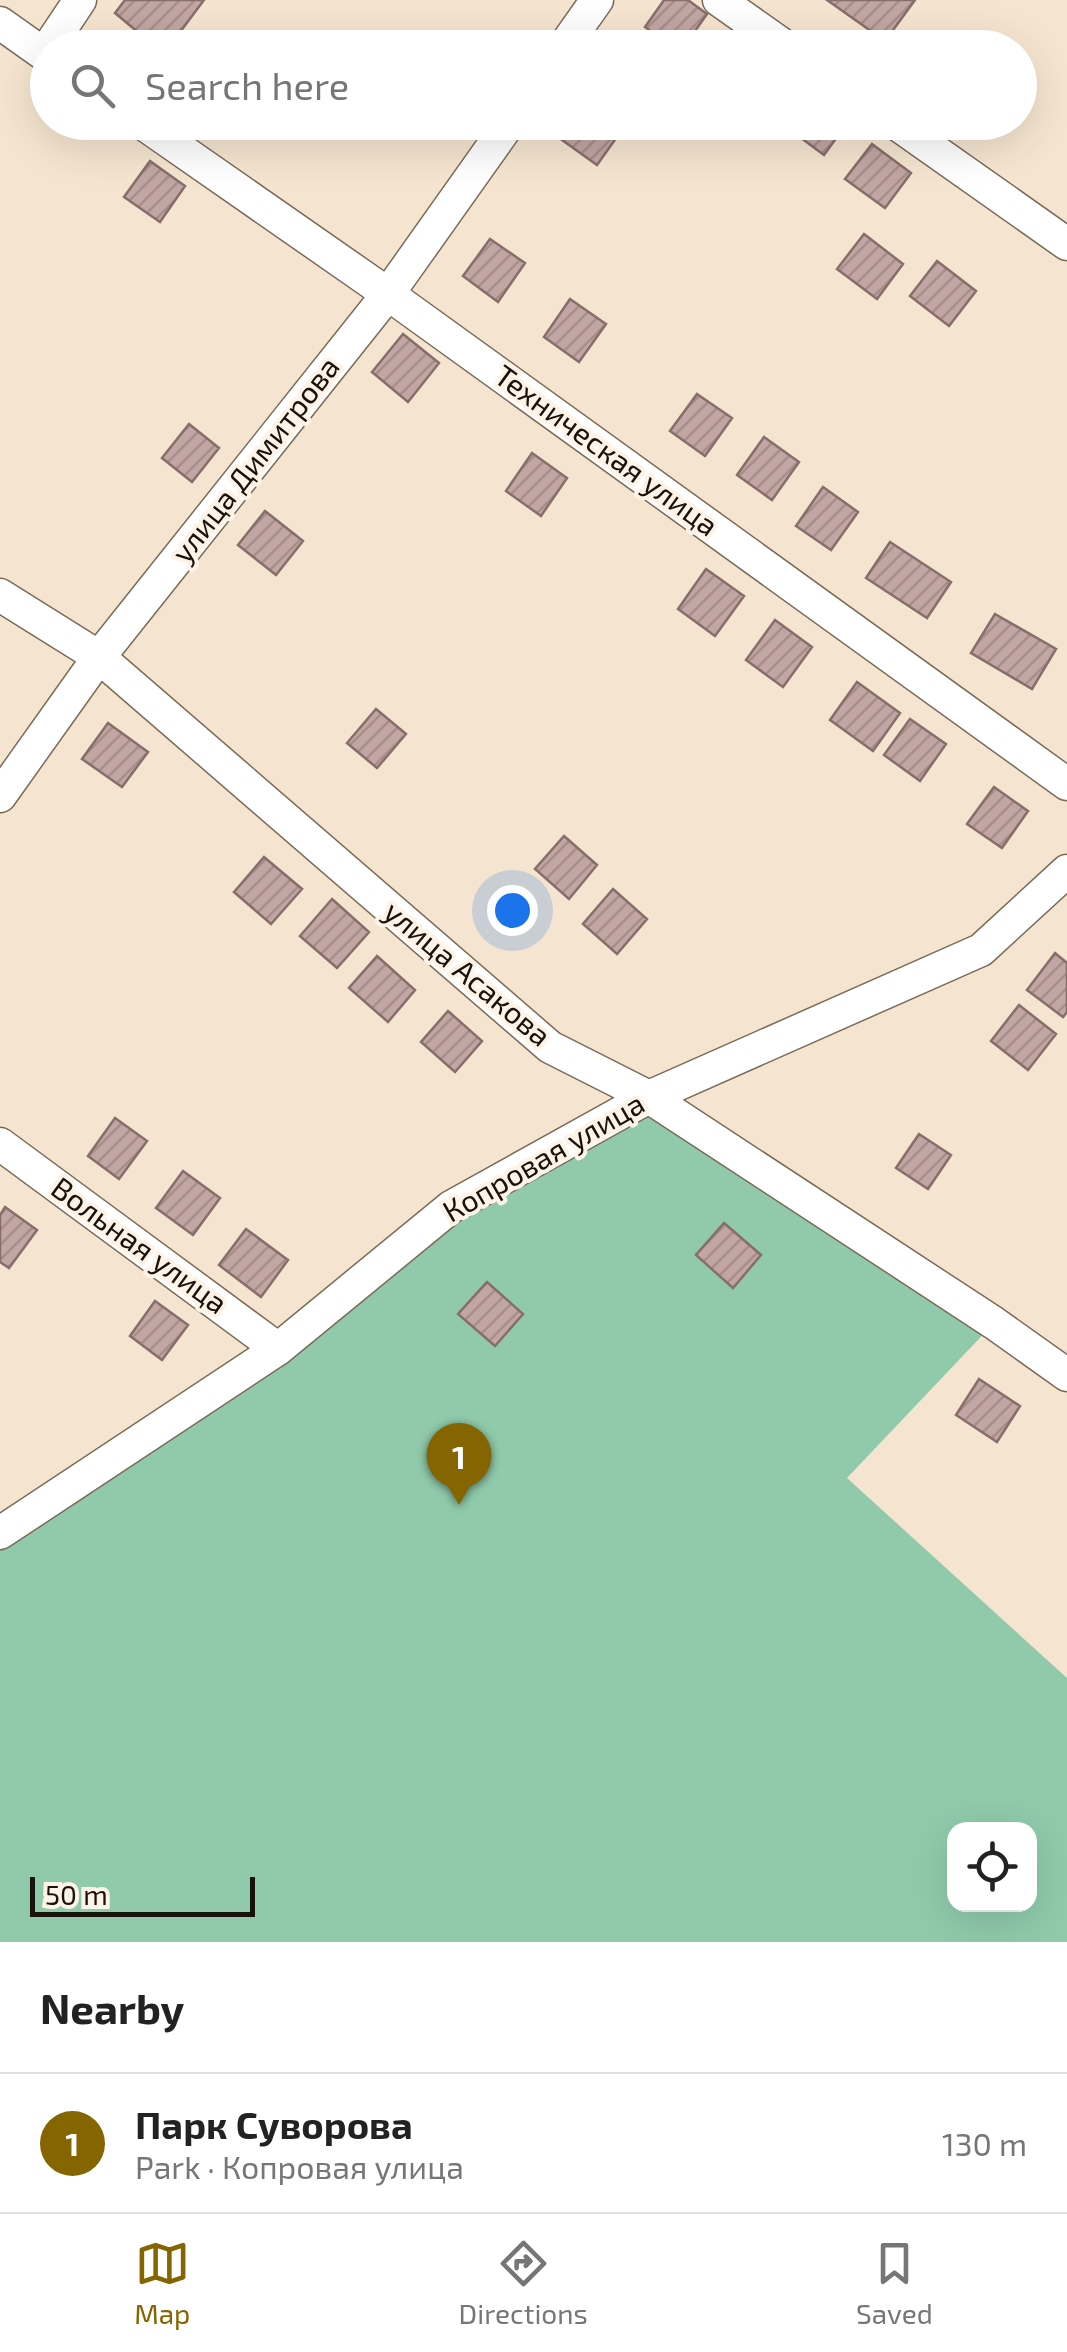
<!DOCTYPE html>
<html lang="en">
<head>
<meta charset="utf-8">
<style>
	:root { --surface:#fff; --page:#f6f6f6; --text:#222; --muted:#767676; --line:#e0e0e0; --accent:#846500 }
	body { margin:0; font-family:"Exo 2",sans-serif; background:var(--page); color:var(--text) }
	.controls { position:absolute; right:30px; bottom:30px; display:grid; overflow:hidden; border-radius:20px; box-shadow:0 10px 40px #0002 }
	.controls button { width:90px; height:90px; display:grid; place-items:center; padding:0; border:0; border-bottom:2px solid var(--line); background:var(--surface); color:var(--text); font:50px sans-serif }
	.scale { position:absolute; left:30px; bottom:25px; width:225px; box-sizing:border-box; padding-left:10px; border:5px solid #17120b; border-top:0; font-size:28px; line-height:35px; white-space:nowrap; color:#17120b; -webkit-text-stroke:8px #fdf4e7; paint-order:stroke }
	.you { position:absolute; left:512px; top:910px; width:35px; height:35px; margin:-25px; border:8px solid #fff; border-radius:50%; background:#1a73e8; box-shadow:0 0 0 15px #1a73e833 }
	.badge { display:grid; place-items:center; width:65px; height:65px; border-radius:50%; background:var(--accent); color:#fff; font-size:32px; font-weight:700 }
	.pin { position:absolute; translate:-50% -82px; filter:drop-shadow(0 2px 5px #0008) }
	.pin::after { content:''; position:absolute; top:52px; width:35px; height:30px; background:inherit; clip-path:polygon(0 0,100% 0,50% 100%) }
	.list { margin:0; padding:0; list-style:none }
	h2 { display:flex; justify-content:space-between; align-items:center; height:130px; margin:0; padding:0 40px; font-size:42px }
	h2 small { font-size:32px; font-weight:400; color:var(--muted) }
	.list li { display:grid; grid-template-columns:65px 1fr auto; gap:30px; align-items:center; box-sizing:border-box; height:140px; padding:0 40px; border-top:2px solid var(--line) }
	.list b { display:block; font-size:38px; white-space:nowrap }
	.list p { margin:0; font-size:32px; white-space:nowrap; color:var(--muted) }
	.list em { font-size:32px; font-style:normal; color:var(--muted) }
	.icon { flex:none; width:55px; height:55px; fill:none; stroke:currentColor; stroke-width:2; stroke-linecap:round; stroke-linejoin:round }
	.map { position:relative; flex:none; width:1067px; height:1942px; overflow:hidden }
	.search { position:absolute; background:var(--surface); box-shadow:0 10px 40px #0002; left:30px; right:30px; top:30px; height:110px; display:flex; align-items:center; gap:25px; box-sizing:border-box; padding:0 35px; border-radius:55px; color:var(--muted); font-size:38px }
	.sheet { height:270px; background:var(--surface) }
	nav { display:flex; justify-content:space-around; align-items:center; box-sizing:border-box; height:140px; border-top:2px solid var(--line); background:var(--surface); font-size:28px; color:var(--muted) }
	nav a { display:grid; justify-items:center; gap:5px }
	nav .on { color:var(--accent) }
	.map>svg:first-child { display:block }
	.green { fill:#90caab; fill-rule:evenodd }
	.building { fill:url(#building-hatch); stroke:#876e6b; stroke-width:2.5 }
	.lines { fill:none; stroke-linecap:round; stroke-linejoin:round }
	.minor-casing { stroke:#796b58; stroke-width:35 }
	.minor { stroke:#fff; stroke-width:32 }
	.labels { text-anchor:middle; stroke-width:8; stroke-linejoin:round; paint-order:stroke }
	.street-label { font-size:30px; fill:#17120b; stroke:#fdf4e7 }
</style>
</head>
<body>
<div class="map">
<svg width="1067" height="1942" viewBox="0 0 1067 1942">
	<defs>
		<pattern id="building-hatch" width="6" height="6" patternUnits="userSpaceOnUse" patternTransform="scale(2.5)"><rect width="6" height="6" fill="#c2a6a3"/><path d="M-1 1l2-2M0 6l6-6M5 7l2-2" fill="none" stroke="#a68e8b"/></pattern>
	</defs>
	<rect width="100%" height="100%" fill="#f5e5d0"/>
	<path class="green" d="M649 1097 994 1323 847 1478 1067 1678V1942H0V1533L451 1207ZM954 1830H1030V1904H954Z"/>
	<path class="building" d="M125 0H204L168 48H157L115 13Z
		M664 0H688L707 14 683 48H674L645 27Z
		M827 0H915L885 41Z
		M574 122H618L624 127 597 165 562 140Z
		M787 122H848L824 155 785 126Z
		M872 144 911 173 885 208 845 179Z
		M150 161 185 186 160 222 124 197Z
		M864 234 903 264 877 299 837 269Z
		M490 239 525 263 498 302 463 276Z
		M937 261 976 291 949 326 910 296Z
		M570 299 606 324 579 362 544 337Z
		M403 334 439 363 408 402 372 372Z
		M697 394 732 418 705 456 670 431Z
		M189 424 219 448 192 482 162 458Z
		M764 437 799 462 772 500 737 475Z
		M532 453 567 478 541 516 506 491Z
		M823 487 858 512 831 550 796 526Z
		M265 511 303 541 276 575 238 545Z
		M890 542 951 582 927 618 866 578Z
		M706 569 744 596 715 636 678 609Z
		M995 614 1056 649 1032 689 971 653Z
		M775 620 812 647 783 687 746 660Z
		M857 682 900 713 873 751 830 720Z
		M376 709 406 734 377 768 347 743Z
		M910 719 946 744 920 781 884 755Z
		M108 723 148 752 122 787 82 759Z
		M994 787 1028 811 1002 848 967 824Z
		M564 836 597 865 569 899 535 869Z
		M264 857 302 889 271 924 234 892Z
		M613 889 647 919 617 954 583 924Z
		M332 899 369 932 337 968 300 936Z
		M1055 953 1067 963V1012L1063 1017 1027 990Z
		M377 956 415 990 388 1022 349 988Z
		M1019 1005 1056 1034 1028 1070 991 1041Z
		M448 1011 482 1041 455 1072 421 1042Z
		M115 1118 147 1141 119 1179 88 1156Z
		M919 1134 951 1155 928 1189 896 1168Z
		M183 1171 220 1198 193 1235 156 1208Z
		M5 1207 37 1230 9 1268 0 1262V1215Z
		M724 1223 761 1255 733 1288 696 1255Z
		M246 1229 288 1260 261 1297 219 1265Z
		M487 1282 523 1314 495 1346 458 1314Z
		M155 1301 188 1325 162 1360 130 1336Z
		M979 1379 1020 1406 997 1442 956 1415Z"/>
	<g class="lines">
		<g class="minor-casing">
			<path id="minor" d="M719 0 787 48
				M0 23 48 57
				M48 48 80 0
				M563 48 597 0
				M141 122 388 294 1067 784
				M894 122 1067 244
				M0 595 99 657 550 1047 649 1097 994 1323 1067 1375
				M0 796 99 657 388 294 510 122
				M0 1144 278 1349
				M0 1533 278 1349 451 1207 649 1097 981 950 1067 871"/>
		</g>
		<use href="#minor" class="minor"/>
	</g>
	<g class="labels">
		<g class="street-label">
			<text transform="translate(606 451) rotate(36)" y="10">Техническая улица</text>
			<text transform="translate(256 460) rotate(-52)" y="10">улица Димитрова</text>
			<text transform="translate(467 974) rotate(40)" y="10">улица Асакова</text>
			<text transform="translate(544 1158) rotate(-30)" y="10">Копровая улица</text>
			<text transform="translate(139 1246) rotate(36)" y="10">Вольная улица</text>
		</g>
	</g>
</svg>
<div class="controls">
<button><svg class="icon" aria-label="locate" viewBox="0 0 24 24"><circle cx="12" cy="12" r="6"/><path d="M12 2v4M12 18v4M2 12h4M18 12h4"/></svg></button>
</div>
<div class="scale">50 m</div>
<div class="you"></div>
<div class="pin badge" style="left:459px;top:1505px">1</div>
<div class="search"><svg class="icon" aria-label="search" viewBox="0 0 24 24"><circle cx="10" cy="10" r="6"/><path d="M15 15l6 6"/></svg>Search here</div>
</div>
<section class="sheet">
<h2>Nearby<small></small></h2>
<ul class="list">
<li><span class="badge">1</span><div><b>Парк Суворова</b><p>Park · Копровая улица</p></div><em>130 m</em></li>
</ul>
</section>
<nav>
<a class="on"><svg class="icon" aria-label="map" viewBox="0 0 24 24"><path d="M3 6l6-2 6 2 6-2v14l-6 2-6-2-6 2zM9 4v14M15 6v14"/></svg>Map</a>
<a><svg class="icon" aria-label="directions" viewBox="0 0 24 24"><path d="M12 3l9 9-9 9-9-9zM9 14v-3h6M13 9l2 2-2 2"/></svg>Directions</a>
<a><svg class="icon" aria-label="saved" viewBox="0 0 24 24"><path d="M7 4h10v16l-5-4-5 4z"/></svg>Saved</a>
</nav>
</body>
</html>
